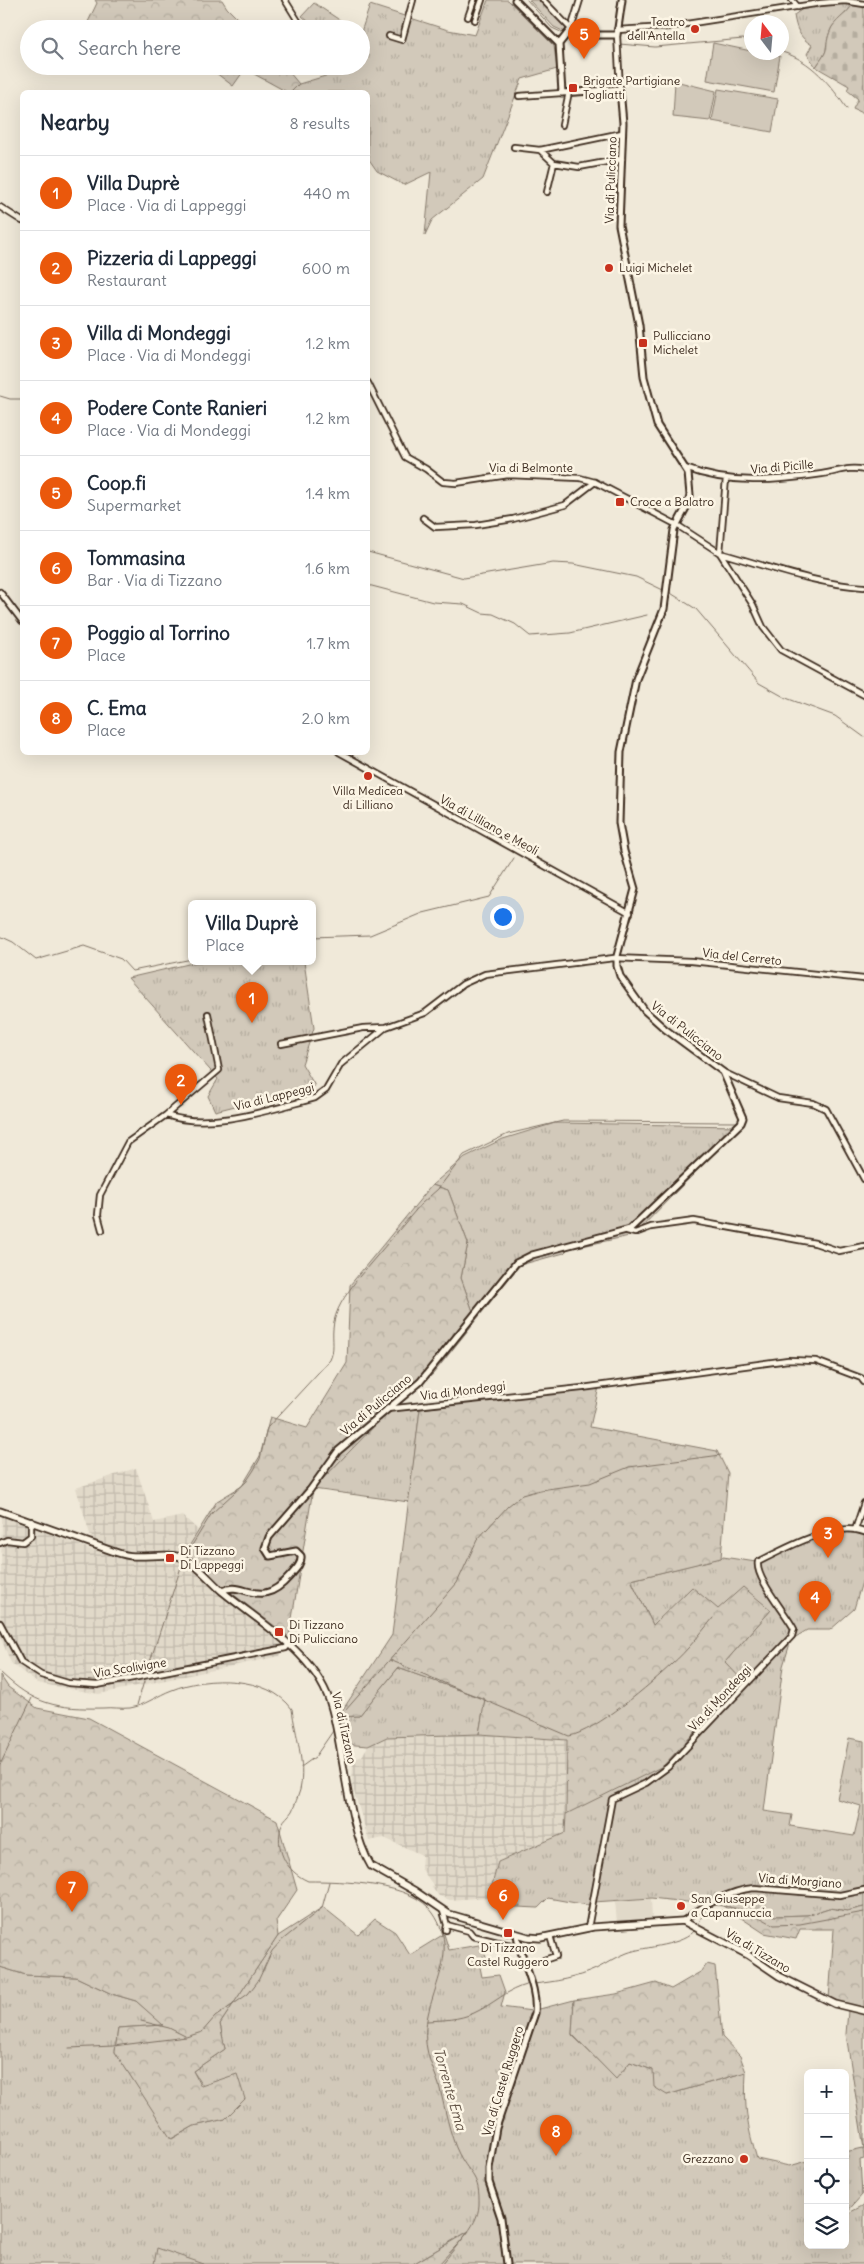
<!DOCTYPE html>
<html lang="en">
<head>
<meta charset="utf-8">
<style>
	:root { --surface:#fff; --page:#f6f6f7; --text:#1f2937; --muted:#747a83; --line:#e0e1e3; --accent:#ea580c }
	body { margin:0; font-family:Delius,sans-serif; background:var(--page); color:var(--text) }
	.controls { position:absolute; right:15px; bottom:15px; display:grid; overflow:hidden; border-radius:8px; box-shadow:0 5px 20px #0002 }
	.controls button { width:45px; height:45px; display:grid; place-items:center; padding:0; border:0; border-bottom:1px solid var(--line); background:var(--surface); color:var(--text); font:25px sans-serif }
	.compass { position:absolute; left:744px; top:15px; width:45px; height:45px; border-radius:50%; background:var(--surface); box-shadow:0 5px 20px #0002; rotate:344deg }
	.you { position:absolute; left:502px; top:916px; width:18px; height:18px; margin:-12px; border:4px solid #fff; border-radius:50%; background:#1a73e8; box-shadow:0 0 0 8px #1a73e833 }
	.badge { display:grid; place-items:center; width:32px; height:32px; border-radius:50%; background:var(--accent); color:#fff; font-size:16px; font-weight:700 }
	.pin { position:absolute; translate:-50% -41px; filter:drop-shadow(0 1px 2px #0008) }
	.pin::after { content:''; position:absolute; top:26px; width:18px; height:15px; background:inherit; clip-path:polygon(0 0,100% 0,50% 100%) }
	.popup { position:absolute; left:188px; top:900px; width:128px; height:65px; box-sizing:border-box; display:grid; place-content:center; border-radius:8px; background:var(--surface); filter:drop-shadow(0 1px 4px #0005); font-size:16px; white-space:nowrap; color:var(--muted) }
	.popup b { font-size:19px; color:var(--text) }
	.popup::after { content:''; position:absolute; left:50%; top:100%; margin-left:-10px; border:10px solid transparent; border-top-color:var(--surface) }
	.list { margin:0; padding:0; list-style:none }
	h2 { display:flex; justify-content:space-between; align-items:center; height:65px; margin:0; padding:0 20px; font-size:21px }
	h2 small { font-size:16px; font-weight:400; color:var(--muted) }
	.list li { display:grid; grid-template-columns:32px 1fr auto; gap:15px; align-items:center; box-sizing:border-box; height:75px; padding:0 20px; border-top:1px solid var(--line) }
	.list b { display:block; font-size:19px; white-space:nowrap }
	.list p { margin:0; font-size:16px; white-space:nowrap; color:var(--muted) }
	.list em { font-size:16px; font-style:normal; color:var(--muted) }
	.icon { flex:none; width:28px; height:28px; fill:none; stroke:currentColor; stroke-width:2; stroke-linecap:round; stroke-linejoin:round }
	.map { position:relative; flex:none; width:864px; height:2264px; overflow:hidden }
	.search { position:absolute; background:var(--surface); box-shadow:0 5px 20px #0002; left:20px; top:20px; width:350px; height:55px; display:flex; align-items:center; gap:12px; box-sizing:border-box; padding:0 18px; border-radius:28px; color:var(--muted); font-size:19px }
	.panel { position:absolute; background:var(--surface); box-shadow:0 5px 20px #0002; left:20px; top:90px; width:350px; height:665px; border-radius:8px }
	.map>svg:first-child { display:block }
	.built { fill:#e1d9c9 }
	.industrial { fill:url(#industrial-grid) }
	.grass { fill:url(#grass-tufts); stroke:#867a6c }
	.forest { fill:url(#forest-crowns); stroke:#867a6c }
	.cemetery { fill:url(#cemetery-stones); stroke:#867a6c }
	.pitch { fill:#d2c9ba; stroke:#867a6c }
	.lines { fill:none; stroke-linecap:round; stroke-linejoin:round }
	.stream { stroke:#7e7163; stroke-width:1 }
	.minor-casing { stroke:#3b2a1e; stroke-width:8 }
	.tertiary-casing { stroke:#3b2a1e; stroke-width:9 }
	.secondary-casing { stroke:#3b2a1e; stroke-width:9 }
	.minor { stroke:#fcf5e5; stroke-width:4.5 }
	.tertiary { stroke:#fcf5e5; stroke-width:5 }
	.secondary { stroke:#fcf5e5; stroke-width:5.5 }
	.poi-dot { fill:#c8321e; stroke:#fcf5e5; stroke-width:2 }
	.labels { text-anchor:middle; stroke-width:5; stroke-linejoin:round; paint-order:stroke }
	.poi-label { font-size:12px; fill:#3b2a1e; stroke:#fcf5e5; text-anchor:start }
	.street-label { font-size:12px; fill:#3b2a1e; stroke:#fcf5e5 }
	.water-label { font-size:14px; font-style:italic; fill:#625346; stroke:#fcf5e5 }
</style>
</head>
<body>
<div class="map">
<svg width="864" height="2264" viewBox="0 0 864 2264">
	<defs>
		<pattern id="industrial-grid" width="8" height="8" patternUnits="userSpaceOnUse" patternTransform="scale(1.25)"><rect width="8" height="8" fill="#e1d9c9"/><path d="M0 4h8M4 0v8" fill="none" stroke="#c2baac"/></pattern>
		<pattern id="grass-tufts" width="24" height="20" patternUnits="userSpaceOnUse" patternTransform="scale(1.25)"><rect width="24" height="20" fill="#d2c9ba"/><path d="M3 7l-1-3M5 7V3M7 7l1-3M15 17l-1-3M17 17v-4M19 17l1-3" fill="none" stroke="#b5ad9f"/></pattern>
		<pattern id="forest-crowns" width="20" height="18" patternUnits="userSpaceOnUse" patternTransform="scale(1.25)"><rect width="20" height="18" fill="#d2c9ba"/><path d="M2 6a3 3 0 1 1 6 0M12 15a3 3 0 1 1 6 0" fill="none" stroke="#b5ad9f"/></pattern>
		<pattern id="cemetery-stones" width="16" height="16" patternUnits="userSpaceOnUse" patternTransform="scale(1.25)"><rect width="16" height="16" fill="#d2c9ba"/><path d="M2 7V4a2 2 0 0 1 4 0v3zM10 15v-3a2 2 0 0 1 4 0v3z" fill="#b5ad9f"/></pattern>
	</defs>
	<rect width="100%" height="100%" fill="#f0e9d9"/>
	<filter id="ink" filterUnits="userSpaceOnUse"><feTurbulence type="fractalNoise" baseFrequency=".02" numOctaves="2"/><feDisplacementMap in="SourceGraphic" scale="10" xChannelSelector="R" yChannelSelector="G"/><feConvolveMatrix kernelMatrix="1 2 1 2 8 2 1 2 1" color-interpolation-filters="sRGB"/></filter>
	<g filter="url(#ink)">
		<path class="built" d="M651 1898 652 1920 617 1923 615 1901Z"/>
		<path class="industrial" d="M136 1468 154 1522 183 1516 198 1530 183 1556 289 1637 280 1656 99 1694 37 1683 11 1663 0 1636 2 1516 95 1551 76 1488Z
			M479 1734 567 1740 565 1833 498 1862 489 1897 450 1900 439 1896 432 1888 433 1885 421 1868 422 1855 384 1838 369 1841 352 1785 353 1760 362 1756 368 1746 387 1737Z"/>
		<path class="grass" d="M488 0H508L554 46 557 69 522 79 483 179 432 220 425 235 431 172 404 185 377 171 368 158V92H291L299 84 332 74 346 66H361V32L370 5 448 30 475 35Z
			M529 0H539L567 29 565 32 554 27Z
			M314 3 353 29H317L302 16Z
			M842 4H853C847 14 839 17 832 27 828 35 827 41 826 50 825 55 819 62 816 67L807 54 812 45C800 38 796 29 794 15L804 8Z
			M197 962H304L314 1028 302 1064 315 1086 215 1111 208 1096 218 1079 128 978Z
			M555 1123 740 1126 634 1235 568 1249 564 1253 520 1265 476 1320 461 1278 468 1243 448 1190 432 1185 465 1157 503 1139Z
			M420 1409 409 1502 313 1489 388 1411Z
			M856 1531 864 1534V1575L854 1609 830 1630H807L791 1640 783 1666 764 1811 792 1815 790 1826 854 1836 861 1806 837 1799 849 1738 864 1741V1907L847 1911 829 1908 807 1915 775 1916 723 1906 651 1898 594 1902 587 1905 548 1898 538 1908 497 1906 489 1897 498 1862 565 1833 566 1814 742 1681 725 1662 771 1610 718 1609 653 1625 631 1580 723 1557 756 1562V1567L760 1561 818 1535Z
			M398 1668 485 1699 479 1734 387 1737 368 1746 343 1744 338 1717 359 1716Z
			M323 1907 358 1935 375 1919 395 1932 410 1955 444 1934 449 1950 479 1945 484 1951 487 1961 480 1967 482 1977 499 1975 505 1992 501 2007 532 2011 574 2000 572 2035 616 2078 630 2062 653 2070 667 2095 746 2072C744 2107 747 2126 757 2159L789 2166 808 2161V2245H845V2215L864 2205V2264H442L467 2232 413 2264H0V1967L26 1975 76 1977 112 1994 136 2001 164 2025 118 2028 115 2052 172 2139 194 2126 225 2119 193 2071 225 2049 220 2024 278 1936Z
			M863 2148 864 2159 860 2160 862 2195 845 2214V2152Z"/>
		<path class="forest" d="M95 0H222L227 8 248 29H118L88 22 97 3Z
			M207 66H284L299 84 291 92H287L245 69 233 86Z
			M432 1185 448 1190 468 1243 461 1278 476 1320 433 1374 388 1412 313 1489 289 1637 183 1556 217 1501 242 1486 260 1456 270 1417 307 1428 347 1363 350 1285Z
			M599 1387 590 1427 717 1451 728 1473 721 1558 631 1580 653 1625 692 1587 718 1609 743 1587 771 1610 725 1662 743 1681 663 1766 566 1814 567 1740 479 1734 485 1699 398 1668 359 1716 338 1717 392 1635 420 1409Z
			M0 1675 8 1687 37 1708 89 1718 277 1820 297 1890 276 1921 278 1936 220 2024 225 2049 193 2071 201 2086 237 2074 245 2099 225 2119 194 2126 171 2139 115 2052 118 2028 163 2025 136 2001 112 1994 76 1977 26 1975 0 1967Z
			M723 1906 775 1916 807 1915 829 1908 847 1911 864 1907V2149L846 2034 848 2011 829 1999 834 1929H800L796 1939 764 1933Z
			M707 1964 715 1966 722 2037 740 2056 746 2072 667 2095 654 2087 653 2070 630 2062 616 2079 572 2034 574 2000 616 1994 656 1983 671 1989 702 1971Z
			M469 2231 442 2264H413Z
			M157 2248 204 2264H154Z"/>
		<path class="cemetery" d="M853 4 864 7V114L853 109 858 99 847 90 849 86 816 67C819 62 825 55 826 50 827 41 828 35 832 27 839 17 847 14 853 4Z"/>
		<path class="pitch" d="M713 43 751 51 752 52 780 56 774 92 707 80Z
			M675 81 716 91 710 121 673 117Z
			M718 89 778 99 772 132 712 121Z"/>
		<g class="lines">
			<path class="stream" d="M527 0 552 28 563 33
				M619 44 655 47 743 39 752 42
				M782 52C811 60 831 85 847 109
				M0 396 10 399H22
				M368 552 464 578 553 563 573 564 636 577 663 590
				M368 585 433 602 463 604 482 613 493 614 515 624 530 636 570 633 647 615
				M669 592 696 609 759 683 786 698 835 716 864 737
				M0 936 13 942 36 960 84 946 121 959 132 971 192 959
				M312 937 370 935 423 913 489 897 514 858
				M359 1277 421 1204 438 1189 464 1155 508 1134 563 1121 736 1122
				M186 1555 212 1513 246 1482 254 1470 260 1459 267 1428 330 1360C335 1349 332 1340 333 1329 334 1310 346 1295 356 1281
				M390 1660 569 1736C595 1732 652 1683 672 1664 687 1651 700 1634 713 1618
				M0 1672C34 1705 57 1709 103 1708 112 1707 121 1709 130 1708 144 1706 158 1695 172 1690 206 1676 268 1675 292 1709 295 1734 306 1763 300 1790 298 1796 295 1805 292 1811 289 1816 284 1819 282 1824 274 1848 285 1871 308 1881 341 1881 413 1882 433 1913 465 1959 417 2001 427 2049 429 2061 435 2073 439 2085 444 2104 450 2137 459 2154 471 2177 480 2175 479 2205 478 2228 453 2248 439 2264
				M146 1674 183 1561
				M137 1705 145 1678
				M345 1711 457 1583 477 1540 508 1506 522 1495 540 1490 590 1483 629 1467 721 1455
				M0 1765 32 1698
				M301 1767 315 1757 333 1731
				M697 1927 703 1914 730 1909 752 1913 774 1925 800 1924 864 1912
				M533 1984C555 1982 576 1978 596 1969 606 1964 616 1957 627 1953 645 1946 684 1946 695 1930
				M141 2021 169 2028 185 2036
				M427 2021C442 2020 459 2020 474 2013 494 2004 505 1990 529 1984
				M69 2048 113 2046 186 2037 202 2032 215 2017 248 1994 258 1981 272 1951 281 1941 322 1908 329 1882"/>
			<g class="minor-casing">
				<path id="minor" d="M285 0 303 29
					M543 0 571 29
					M792 0 798 7
					M468 17 474 0
					M475 20 482 0
					M571 29 580 0
					M617 30 667 27 821 3 845 1 864 4
					M617 35 620 89
					M389 36 402 40 413 0
					M327 66 329 69
					M519 96 562 93
					M562 125 569 92
					M514 147 540 150 622 133
					M540 150 554 163 579 167 622 159
					M547 192 554 163
					M0 207 22 221
					M368 383 405 457 426 469 443 482 456 483 508 475 580 478 595 482 677 525 720 553 753 605 763 627 781 650 864 695
					M685 468C730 485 776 481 822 474 837 472 850 466 864 470
					M423 518 435 527 476 525 513 519 565 505 595 482
					M720 553C767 566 815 584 864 587
					M720 553 726 478
					M0 592 22 621
					M339 752 630 913
					M281 1044 363 1028 386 1027
					M723 1072 778 1098 813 1103 826 1109 864 1179
					M166 1115C210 1131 272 1109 315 1098L326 1090 341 1064 386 1027 425 1013 463 984 485 974 614 958 691 961 864 979
					M102 1230 98 1215 100 1195 128 1142 166 1115 219 1070 208 1014
					M627 1231 635 1233 651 1227 694 1221 815 1243 839 1251 864 1246
					M387 1409 582 1388 788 1360 816 1361 861 1378 864 1382
					M855 1530 864 1503
					M0 1543 7 1540 23 1542 31 1536V1521
					M0 1623 21 1662 41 1675 68 1683 97 1685 286 1648 289 1644
					M443 1911 447 1925 446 1930
					M683 1921C702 1906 730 1890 754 1888L840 1895 864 1890
					M447 1925 469 1931 473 1936 519 1947
					M588 1928 612 1799 646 1783 668 1767 792 1636 794 1629C786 1613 755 1578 758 1562 784 1549 836 1520 864 1532
					M544 1960 556 1956 550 1936"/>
			</g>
			<g class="tertiary-casing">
				<path id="tertiary" d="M559 44 571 29 592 35H617L622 0
					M222 1591C244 1579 259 1612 290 1576 295 1570 302 1564 301 1556L296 1551 270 1556 265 1548 269 1537 310 1490 338 1451 420 1382 516 1263 532 1255 630 1229 741 1123 743 1118 723 1072 665 1029 645 1011 620 976 617 966V956L635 889 624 851 619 823 621 752 636 679 664 609 674 530 688 504 690 495 688 473 657 425 644 377 639 325 619 225 623 123 620 89 562 93 559 44 515 0
					M507 2264 501 2218 489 2182V2168L496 2128 535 2013C538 1986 521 1962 517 1935"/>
			</g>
			<g class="secondary-casing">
				<path id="secondary" d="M0 1511 115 1552C121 1554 128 1556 134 1556 150 1557 171 1552 186 1559 200 1567 211 1582 223 1592 263 1625 318 1655 332 1709 344 1753 348 1828 371 1866L415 1891 449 1914 528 1937 540 1938 593 1927 683 1921 748 1955 779 1976 835 2004 864 2011"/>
			</g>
			<use href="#minor" class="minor"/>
			<use href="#tertiary" class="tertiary"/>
			<use href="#secondary" class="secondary"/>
		</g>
	</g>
	<g class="poi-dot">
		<circle cx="695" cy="29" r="5"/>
		<rect x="568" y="83" width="10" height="10" rx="2.5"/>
		<circle cx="609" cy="268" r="5"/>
		<rect x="638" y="338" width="10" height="10" rx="2.5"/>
		<rect x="615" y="497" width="10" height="10" rx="2.5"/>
		<circle cx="368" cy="776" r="5"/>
		<rect x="165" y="1553" width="10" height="10" rx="2.5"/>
		<rect x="274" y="1627" width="10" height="10" rx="2.5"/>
		<circle cx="681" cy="1906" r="5"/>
		<rect x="503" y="1928" width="10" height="10" rx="2.5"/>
		<circle cx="744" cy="2159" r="5"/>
	</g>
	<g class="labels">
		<g class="poi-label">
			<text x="685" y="26" text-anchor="end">Teatro<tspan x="685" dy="14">dell'Antella</tspan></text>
			<text x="583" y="85">Brigate Partigiane<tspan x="583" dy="14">Togliatti</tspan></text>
			<text x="619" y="272">Luigi Michelet</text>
			<text x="653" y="340">Pullicciano<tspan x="653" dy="14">Michelet</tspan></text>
			<text x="630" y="506">Croce a Balatro</text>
			<text x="368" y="795" text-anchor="middle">Villa Medicea<tspan x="368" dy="14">di Lilliano</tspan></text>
			<text x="180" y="1555">Di Tizzano<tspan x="180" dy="14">Di Lappeggi</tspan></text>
			<text x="289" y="1629">Di Tizzano<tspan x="289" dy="14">Di Pulicciano</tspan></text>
			<text x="691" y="1903">San Giuseppe<tspan x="691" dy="14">a Capannuccia</tspan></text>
			<text x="508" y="1952" text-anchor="middle">Di Tizzano<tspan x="508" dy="14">Castel Ruggero</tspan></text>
			<text x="734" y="2163" text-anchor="end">Grezzano</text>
		</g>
		<g class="street-label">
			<text transform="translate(611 180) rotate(-88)" y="4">Via di Pulicciano</text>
			<text transform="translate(782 467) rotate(-5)" y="4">Via di Picille</text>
			<text x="531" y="472">Via di Belmonte</text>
			<text transform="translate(489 825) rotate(29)" y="4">Via di Lilliano e Meoli</text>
			<text transform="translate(742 957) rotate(6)" y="4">Via del Cerreto</text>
			<text transform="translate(687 1031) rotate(38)" y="4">Via di Pulicciano</text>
			<text transform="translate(274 1097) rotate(-14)" y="4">Via di Lappeggi</text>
			<text transform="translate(463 1391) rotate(-7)" y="4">Via di Mondeggi</text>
			<text transform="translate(376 1405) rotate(-40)" y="4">Via di Pulicciano</text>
			<text transform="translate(130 1668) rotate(-9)" y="4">Via Scolivigne</text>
			<text transform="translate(720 1698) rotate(-47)" y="4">Via di Mondeggi</text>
			<text transform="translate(344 1728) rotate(77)" y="4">Via di Tizzano</text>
			<text transform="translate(800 1881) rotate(4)" y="4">Via di Morgiano</text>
			<text transform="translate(758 1951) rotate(31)" y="4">Via di Tizzano</text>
			<text transform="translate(503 2081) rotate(-73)" y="4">Via di Castel Ruggero</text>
		</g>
		<g class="water-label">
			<text transform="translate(450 2089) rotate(74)" y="5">Torrente Ema</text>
		</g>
	</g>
</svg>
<div class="controls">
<button>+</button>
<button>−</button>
<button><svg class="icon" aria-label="locate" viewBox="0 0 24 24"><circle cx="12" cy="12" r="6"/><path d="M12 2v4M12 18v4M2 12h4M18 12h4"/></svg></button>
<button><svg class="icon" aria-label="layers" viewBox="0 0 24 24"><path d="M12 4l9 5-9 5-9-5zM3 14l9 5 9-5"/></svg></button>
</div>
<svg class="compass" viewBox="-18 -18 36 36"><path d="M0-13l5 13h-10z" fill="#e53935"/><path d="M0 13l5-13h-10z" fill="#747a83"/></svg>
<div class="you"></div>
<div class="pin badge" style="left:252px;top:1023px">1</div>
<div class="popup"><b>Villa Duprè</b>Place</div>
<div class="pin badge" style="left:181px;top:1105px">2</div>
<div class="pin badge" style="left:828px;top:1558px">3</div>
<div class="pin badge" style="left:815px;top:1622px">4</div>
<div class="pin badge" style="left:584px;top:59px">5</div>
<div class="pin badge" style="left:503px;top:1920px">6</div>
<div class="pin badge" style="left:72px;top:1912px">7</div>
<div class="pin badge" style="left:556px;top:2156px">8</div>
<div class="search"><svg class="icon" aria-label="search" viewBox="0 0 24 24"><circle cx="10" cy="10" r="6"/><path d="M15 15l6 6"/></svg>Search here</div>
<section class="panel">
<h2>Nearby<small>8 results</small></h2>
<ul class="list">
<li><span class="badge">1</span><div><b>Villa Duprè</b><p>Place · Via di Lappeggi</p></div><em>440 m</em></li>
<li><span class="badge">2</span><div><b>Pizzeria di Lappeggi</b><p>Restaurant</p></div><em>600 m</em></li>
<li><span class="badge">3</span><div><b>Villa di Mondeggi</b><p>Place · Via di Mondeggi</p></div><em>1.2 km</em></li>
<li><span class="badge">4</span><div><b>Podere Conte Ranieri</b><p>Place · Via di Mondeggi</p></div><em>1.2 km</em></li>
<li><span class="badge">5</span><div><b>Coop.fi</b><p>Supermarket</p></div><em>1.4 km</em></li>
<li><span class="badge">6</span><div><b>Tommasina</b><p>Bar · Via di Tizzano</p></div><em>1.6 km</em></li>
<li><span class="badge">7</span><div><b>Poggio al Torrino</b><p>Place</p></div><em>1.7 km</em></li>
<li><span class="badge">8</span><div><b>C. Ema</b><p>Place</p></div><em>2.0 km</em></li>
</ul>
</section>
</div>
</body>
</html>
